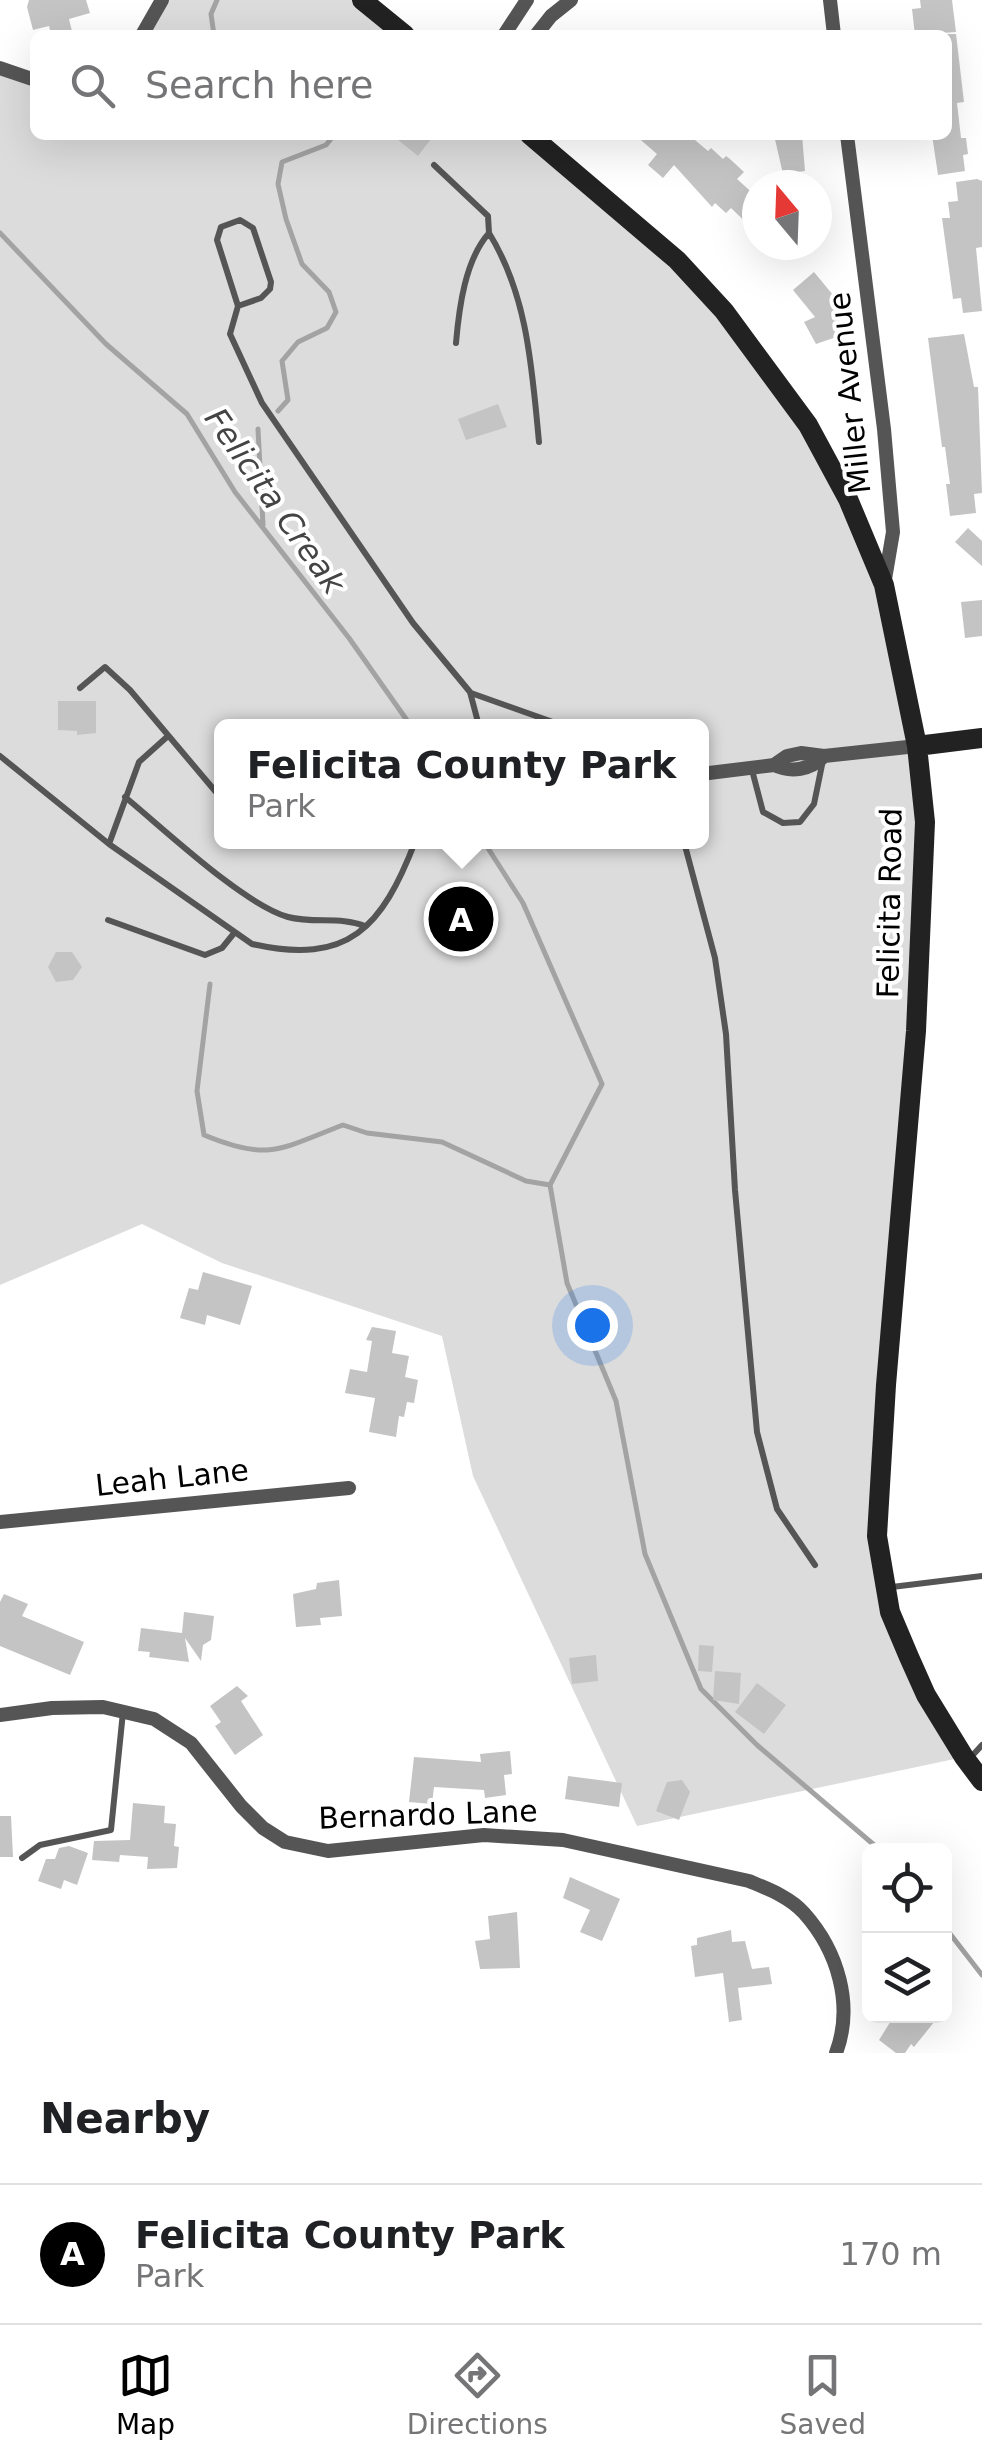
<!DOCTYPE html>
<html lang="en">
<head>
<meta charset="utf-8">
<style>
	:root { --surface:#fff; --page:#f6f6f6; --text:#202124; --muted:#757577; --line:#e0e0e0; --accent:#000 }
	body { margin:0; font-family:"DejaVu Sans",sans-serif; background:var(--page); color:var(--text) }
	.controls { position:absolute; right:30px; bottom:30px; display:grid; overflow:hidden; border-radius:15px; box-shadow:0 10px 40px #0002 }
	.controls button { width:90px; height:90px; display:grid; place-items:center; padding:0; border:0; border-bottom:2px solid var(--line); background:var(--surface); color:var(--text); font:50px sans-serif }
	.compass { position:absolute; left:742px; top:170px; width:90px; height:90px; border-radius:50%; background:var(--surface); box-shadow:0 10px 40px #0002; rotate:341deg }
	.you { position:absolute; left:592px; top:1325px; width:35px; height:35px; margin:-25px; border:8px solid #fff; border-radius:50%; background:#1a73e8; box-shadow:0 0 0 15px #1a73e833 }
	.badge { display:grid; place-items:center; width:65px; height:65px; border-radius:50%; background:var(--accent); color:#fff; font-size:32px; font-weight:700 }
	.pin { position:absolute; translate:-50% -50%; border:5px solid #fff; box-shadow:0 2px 10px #0006 }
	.popup { position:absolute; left:214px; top:719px; width:495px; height:130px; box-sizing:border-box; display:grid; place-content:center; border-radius:15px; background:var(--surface); filter:drop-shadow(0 2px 8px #0005); font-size:32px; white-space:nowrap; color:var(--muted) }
	.popup b { font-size:38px; color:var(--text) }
	.popup::after { content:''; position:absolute; left:50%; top:100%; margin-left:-20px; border:20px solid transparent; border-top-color:var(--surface) }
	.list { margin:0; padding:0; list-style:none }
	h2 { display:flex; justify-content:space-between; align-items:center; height:130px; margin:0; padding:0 40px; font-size:42px }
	h2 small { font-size:32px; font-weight:400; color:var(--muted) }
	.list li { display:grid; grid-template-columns:65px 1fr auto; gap:30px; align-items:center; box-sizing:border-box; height:140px; padding:0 40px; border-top:2px solid var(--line) }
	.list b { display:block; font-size:38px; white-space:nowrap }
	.list p { margin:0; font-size:32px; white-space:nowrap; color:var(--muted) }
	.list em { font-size:32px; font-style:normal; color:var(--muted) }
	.icon { flex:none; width:55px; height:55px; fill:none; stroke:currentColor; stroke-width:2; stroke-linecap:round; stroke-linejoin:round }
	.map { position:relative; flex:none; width:982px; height:2053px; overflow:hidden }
	.search { position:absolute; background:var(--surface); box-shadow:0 10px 40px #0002; left:30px; right:30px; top:30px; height:110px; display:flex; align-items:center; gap:25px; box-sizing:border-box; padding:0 35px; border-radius:15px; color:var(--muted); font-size:38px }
	.sheet { height:270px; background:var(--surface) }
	nav { display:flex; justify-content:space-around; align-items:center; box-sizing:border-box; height:140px; border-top:2px solid var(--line); background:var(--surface); font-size:28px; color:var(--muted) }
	nav a { display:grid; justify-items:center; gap:5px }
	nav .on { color:var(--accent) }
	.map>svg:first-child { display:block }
	.green { fill:#dcdcdc; fill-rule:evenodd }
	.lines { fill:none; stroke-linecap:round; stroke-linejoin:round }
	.stream { stroke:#a3a3a3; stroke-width:5 }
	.building { fill:#c4c4c4 }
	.lane { stroke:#555; stroke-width:6 }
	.street { stroke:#555; stroke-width:14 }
	.secondary { stroke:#222; stroke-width:20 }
	.labels { text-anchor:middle; stroke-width:8; stroke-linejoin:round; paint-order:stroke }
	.street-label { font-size:30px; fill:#000; stroke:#fff }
	.water-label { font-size:32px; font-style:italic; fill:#444; stroke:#fff }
</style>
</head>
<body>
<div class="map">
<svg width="982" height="2053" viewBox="0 0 982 2053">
	<rect width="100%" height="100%" fill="#fff"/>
	<path class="green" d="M162 0H362L405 35H142Z
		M0 68 35 80V135H530L609 199 762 361 872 551 925 822 877 1536 890 1612 964 1757 637 1826 473 1476 442 1336 222 1263 142 1224 0 1285ZM221 726H701V842H221Z"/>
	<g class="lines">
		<path class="stream" d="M214 35 211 14 217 0
			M0 233 106 344 187 414 235 492 349 638 411 726
			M278 411 288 400 282 361 298 342 327 328 336 312 329 292 302 264 286 219 278 184 282 162 326 145 334 135
			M258 429 263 525
			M484 842 523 903 602 1084 550 1185 567 1283 616 1401 645 1554 701 1689 757 1745 880 1850
			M210 984 197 1091 204 1135C269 1162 280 1149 343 1125L367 1133 442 1142 526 1181 550 1185
			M944 1926 982 1975"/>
	</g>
	<path class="building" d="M29 0H86L90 13 69 19 72 31 51 35 49 26 33 30 27 7Z
		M920 0H952L956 32 915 35 912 9 921 8Z
		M947 34H956L964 102 957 103 961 138H966L968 154 963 155 965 171 938 175 932 135H947Z
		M392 135H434L418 156Z
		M635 135H689L708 151 711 148 723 159 726 156 730 159 744 172 737 179 757 197V233L731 208 726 213 715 203 712 207 674 165 663 178 648 165 657 154Z
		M774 135H802L805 171 783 174Z
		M977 179 982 181V247L976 248 982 311 963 313 961 298 953 299 942 218H950L948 202 958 201 956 182Z
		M814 272 838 301 833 305 845 334 816 344 804 322 815 317 793 290Z
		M964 334 974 387H978L982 493 974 494 976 513 950 516 946 484H950L945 447H942L928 338Z
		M498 404 507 427 466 440 458 419Z
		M968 528 982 541V566L955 542Z
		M982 600V636L965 638 961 602Z
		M58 701H96V733L77 735V731L58 730Z
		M56 952H72L82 967 73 980 56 982 48 967Z
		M203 1272 252 1286 240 1325 207 1315 205 1325 180 1318 189 1288 198 1290Z
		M372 1327 396 1331 392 1353 409 1356 405 1377 418 1380 414 1403 407 1402 404 1417 399 1416 396 1437 369 1432 375 1398 345 1393 350 1369 367 1372 372 1341 366 1340Z
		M339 1580 342 1616 320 1618 321 1625 296 1627 293 1594 316 1589 317 1583Z
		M4 1594 28 1604 22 1616 84 1642 70 1675 0 1646V1602Z
		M184 1612 214 1616 211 1640 203 1645 201 1661 185 1638 189 1662 149 1657 150 1652 138 1651 141 1628 182 1633Z
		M699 1645 714 1646 712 1672 698 1671Z
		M596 1655 598 1681 572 1684 569 1658Z
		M715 1671 741 1673 739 1704 713 1700Z
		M757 1683 786 1705 764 1734 735 1712Z
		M237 1686 248 1696 241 1701 263 1735 235 1755 215 1726 221 1722 210 1706Z
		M510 1751 512 1774 504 1775 506 1795 485 1798 484 1790 434 1787 432 1804 409 1802 414 1757 481 1762 480 1754Z
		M568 1776 622 1783 619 1807 565 1799Z
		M682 1780 690 1792 679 1820 656 1811 667 1782Z
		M133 1803 165 1806 164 1823 176 1824 174 1846 179 1847 177 1868 147 1869 148 1857 120 1855 119 1862 92 1860 94 1841 130 1840Z
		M0 1816H11L13 1857H0Z
		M69 1846 88 1853 77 1885 64 1880 61 1889 38 1881 46 1859H55L59 1848Z
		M570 1877 620 1899 602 1941 580 1932 590 1910 563 1898Z
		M517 1912 520 1968 480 1969 475 1941 490 1939 488 1916Z
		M731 1930 732 1942 745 1941 752 1969 769 1967 772 1984 738 1988 742 2020 729 2022 723 1973 695 1977 691 1946 697 1945V1938Z
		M894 2016H939L914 2047 911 2044 905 2053H896L879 2040Z"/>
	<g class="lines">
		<path class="lane" d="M434 165 488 216 489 233C465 260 459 308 456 343
			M489 233C528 296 532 370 539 442
			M238 306 261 298 270 289 271 282 253 228 240 220 221 227 217 240 238 306 230 334 262 403 413 623 470 692 479 726
			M80 688 105 667 130 690 221 798
			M471 693 564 726
			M518 726 546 721
			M0 756 109 844 252 944C349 966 382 927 415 842
			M752 770 763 812 783 823 800 822 814 804 823 760
			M125 797C164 829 243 904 288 917 314 924 340 916 365 926
			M268 842 283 845 293 842
			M684 842 715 958 726 1034 735 1190 757 1432 777 1509 815 1565
			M109 844 139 762 168 736
			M108 920 205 955 222 948 235 932
			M892 1587 982 1576
			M971 1757 982 1745
			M22 1858 40 1845 111 1830 123 1712"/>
		<path class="street" d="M830 0 834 35
			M142 35 162 0
			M504 35 527 0
			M536 35 551 16 571 0
			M0 68 35 80
			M847 135 884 429 893 532 884 585
			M774 765C791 773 811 770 824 756
			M701 774 774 765 787 756 801 753 824 756 917 746
			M0 1522 349 1488
			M0 1715 52 1708 103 1707 154 1719 191 1743 241 1806 263 1828 285 1842 328 1851 484 1835 563 1840 749 1881C768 1889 790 1897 804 1913 838 1951 854 2005 836 2053"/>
		<path class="secondary" d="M362 0 405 35
			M530 135 677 260 724 311 808 425 848 499 884 585 917 746 925 822 916 1031 886 1385 877 1536 890 1612 909 1657 926 1695 964 1757 982 1781
			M917 746 982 738"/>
	</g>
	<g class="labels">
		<g class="street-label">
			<text transform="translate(850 393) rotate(-96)" y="10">Miller Avenue</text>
			<text transform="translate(890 903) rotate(-89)" y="10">Felicita Road</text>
			<text transform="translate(172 1478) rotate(-6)" y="10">Leah Lane</text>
			<text transform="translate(428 1815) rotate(-2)" y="10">Bernardo Lane</text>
		</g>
		<g class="water-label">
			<text transform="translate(275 501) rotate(55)" y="11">Felicita Creak</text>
		</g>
	</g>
</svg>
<div class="controls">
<button><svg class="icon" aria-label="locate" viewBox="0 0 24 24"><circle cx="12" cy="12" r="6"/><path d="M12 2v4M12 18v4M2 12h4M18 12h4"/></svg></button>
<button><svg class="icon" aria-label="layers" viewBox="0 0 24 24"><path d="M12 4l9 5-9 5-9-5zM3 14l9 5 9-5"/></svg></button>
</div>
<svg class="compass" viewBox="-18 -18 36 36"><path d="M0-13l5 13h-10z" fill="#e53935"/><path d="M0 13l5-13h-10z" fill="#757577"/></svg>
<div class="you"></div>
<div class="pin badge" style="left:461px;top:919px">A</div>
<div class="popup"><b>Felicita County Park</b>Park</div>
<div class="search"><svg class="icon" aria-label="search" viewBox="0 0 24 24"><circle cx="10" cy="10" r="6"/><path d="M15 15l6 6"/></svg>Search here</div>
</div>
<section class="sheet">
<h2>Nearby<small></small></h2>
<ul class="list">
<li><span class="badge">A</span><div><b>Felicita County Park</b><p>Park</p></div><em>170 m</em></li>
</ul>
</section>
<nav>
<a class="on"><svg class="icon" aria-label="map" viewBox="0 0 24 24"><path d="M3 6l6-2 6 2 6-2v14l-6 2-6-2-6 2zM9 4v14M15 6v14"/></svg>Map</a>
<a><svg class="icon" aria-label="directions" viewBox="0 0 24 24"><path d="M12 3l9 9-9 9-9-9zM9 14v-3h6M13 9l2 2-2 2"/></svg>Directions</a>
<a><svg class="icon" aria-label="saved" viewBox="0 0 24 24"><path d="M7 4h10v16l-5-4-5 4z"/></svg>Saved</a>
</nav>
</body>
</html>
